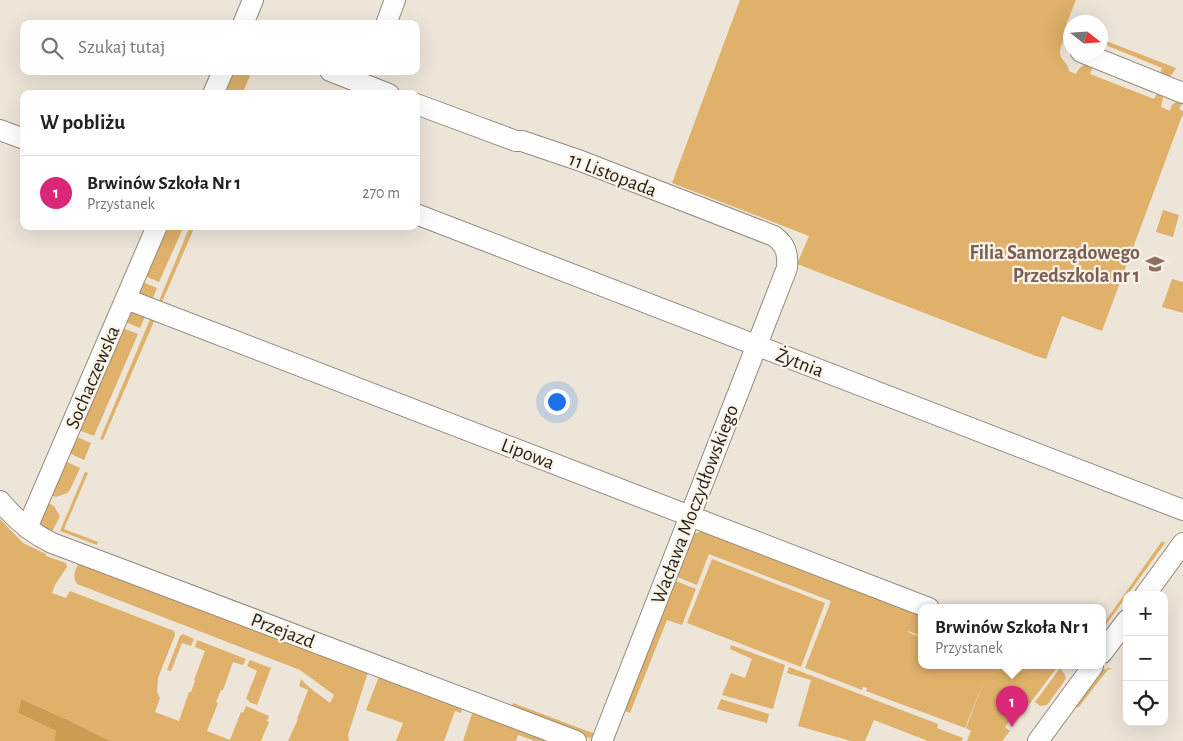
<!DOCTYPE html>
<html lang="pl">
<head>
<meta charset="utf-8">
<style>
	:root { --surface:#fff; --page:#f6f6f6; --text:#222; --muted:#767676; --line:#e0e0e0; --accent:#db2777 }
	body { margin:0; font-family:"Alegreya Sans",sans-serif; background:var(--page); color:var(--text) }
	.controls { position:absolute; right:15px; bottom:15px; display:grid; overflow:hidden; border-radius:10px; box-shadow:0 5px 20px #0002 }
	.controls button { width:45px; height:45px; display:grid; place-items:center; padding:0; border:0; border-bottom:1px solid var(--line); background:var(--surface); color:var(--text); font:25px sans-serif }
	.compass { position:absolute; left:1063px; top:15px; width:45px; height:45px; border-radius:50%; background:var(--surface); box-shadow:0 5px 20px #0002; rotate:107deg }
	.you { position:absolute; left:556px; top:401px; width:18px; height:18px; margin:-12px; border:4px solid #fff; border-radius:50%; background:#1a73e8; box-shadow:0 0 0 8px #1a73e833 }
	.badge { display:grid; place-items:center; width:32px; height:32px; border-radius:50%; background:var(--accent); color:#fff; font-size:16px; font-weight:700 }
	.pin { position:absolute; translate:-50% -41px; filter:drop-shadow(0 1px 2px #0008) }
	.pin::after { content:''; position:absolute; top:26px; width:18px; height:15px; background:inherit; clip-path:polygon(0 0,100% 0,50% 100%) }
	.popup { position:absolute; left:918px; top:604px; width:188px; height:65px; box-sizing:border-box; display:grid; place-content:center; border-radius:10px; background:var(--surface); filter:drop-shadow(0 1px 4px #0005); font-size:16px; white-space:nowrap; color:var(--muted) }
	.popup b { font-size:19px; color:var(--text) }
	.popup::after { content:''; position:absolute; left:50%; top:100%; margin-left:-10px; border:10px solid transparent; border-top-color:var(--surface) }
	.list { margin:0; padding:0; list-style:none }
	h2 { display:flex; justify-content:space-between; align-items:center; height:65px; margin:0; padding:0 20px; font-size:21px }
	h2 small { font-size:16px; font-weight:400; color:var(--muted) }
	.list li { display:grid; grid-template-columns:32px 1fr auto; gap:15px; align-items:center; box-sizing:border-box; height:75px; padding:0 20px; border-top:1px solid var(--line) }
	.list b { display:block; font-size:19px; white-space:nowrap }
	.list p { margin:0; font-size:16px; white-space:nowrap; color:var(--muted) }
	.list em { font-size:16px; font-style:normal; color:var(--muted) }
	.icon { flex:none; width:28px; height:28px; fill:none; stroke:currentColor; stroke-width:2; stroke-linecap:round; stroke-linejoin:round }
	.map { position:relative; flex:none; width:1183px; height:741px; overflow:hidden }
	.search { position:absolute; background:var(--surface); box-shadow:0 5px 20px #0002; left:20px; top:20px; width:400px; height:55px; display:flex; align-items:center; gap:12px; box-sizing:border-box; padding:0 18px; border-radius:10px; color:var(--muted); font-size:19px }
	.panel { position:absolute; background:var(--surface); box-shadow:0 5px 20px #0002; left:20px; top:90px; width:400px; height:140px; border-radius:10px }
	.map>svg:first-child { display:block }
	.green { fill:#dfb16a }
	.forest { fill:#cb9d53 }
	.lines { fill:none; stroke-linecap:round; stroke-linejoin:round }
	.minor-casing { stroke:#928a7e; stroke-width:22 }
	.minor { stroke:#fff; stroke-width:20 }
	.labels { text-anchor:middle; stroke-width:4.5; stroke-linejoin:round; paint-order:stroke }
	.street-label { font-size:20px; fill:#211e19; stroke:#fbf2e6 }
	.education-label { font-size:20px; font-weight:bold; fill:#785e54; stroke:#fbf2e6; text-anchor:end }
</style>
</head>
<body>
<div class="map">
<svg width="1183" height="741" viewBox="0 0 1183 741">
	<rect width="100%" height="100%" fill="#eee5d9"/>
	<path class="green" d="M740 0H1076L1066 25 1070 27V36C1063 40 1058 48 1061 57 1064 62 1068 64 1069 71L1076 74C1080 65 1085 64 1094 64L1090 74 1154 99 1159 90 1163 98 1161 107 1170 111 1172 105 1178 100 1183 102 1179 109 1183 111V116H1182L1102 331 1062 316 1046 359 1036 356 797 264 809 236 672 183Z
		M1101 39 1176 68 1173 73 1168 78 1159 77 1162 68 1103 44 1101 49Z
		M230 71H245V73L250 76 242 94H220Z
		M1163 210 1179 215 1173 237 1156 232Z
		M163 226H184L159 282 142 275Z
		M190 226H195L162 302 159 301Z
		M1172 279 1183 282V313L1162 307Z
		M140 281 157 288 151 303 138 293Z
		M131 311 147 312 140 328 123 321Z
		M151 317 155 319 103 440 100 439Z
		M120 327 138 334 94 436 79 430Z
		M77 437 91 443 84 460 71 454 68 450Z
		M63 462H67L80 468 70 490 67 493 56 497 49 494Z
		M85 472 88 473 64 529 98 542 97 545 60 531Z
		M45 501 54 506 60 516 53 530 50 534C35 522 41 517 45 501Z
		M0 519 23 543 46 554V556L66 563 67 567 55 585 52 593 66 598 70 591 174 631 175 635 158 678 157 692 160 698 155 712 179 721 189 692H191L195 681 194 680 205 651 195 647 197 640 246 659 243 665 233 662 223 690H221L216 702 218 703 207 731 230 740 241 712 243 713 246 706 269 716 267 721 269 722 261 741H110L70 721 21 699 18 713 56 731 54 741H0Z
		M706 531 922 614V636L908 631V632L922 638V666H1058L1016 722 1011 719 1005 727 1010 731 1002 741H967L971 731 966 728 984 681 965 728 866 691 867 688 863 687 862 690 805 668 831 601 709 554 697 585 675 576 691 534Z
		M1162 541 1165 543 1102 630V626Z
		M712 559 825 603 801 667 687 623Z
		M80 562 368 672 348 735 349 741H288L298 719H297L308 690 299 686 301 679C309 688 320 695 330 703L334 695 300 670 77 584C72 578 75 568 80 562Z
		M673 580 696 589 682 625 667 620 630 713 622 710Z
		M183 634 194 639 191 646 182 643 171 671 167 670 180 636Z
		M731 645 785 665 773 709 722 695 731 673 745 678 752 659 730 649Z
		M250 660 271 668 257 705 249 702V701L246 699 257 671 247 666Z
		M789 667 938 724 937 728 963 738 962 741H928L874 720 865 741H851L798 726 811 680 787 673Z
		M1060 668 1065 675 1066 678 1063 683 1047 705 1040 706 1035 702Z
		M1107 668H1114L1109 669 1106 672 1078 708 1076 706 1104 669 1106 670Z
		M380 674 463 705 461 713 455 711 444 741H396L403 723 366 710Z
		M721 699 769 714 767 723 717 709Z
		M513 703 598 735 591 738 585 737 511 709Z
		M474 708 546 736 545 741H535L518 735 516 741H463Z"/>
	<path class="forest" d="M21 699 70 721 110 741H54L56 731 18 713Z"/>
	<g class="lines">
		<g class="minor-casing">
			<path id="minor" d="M243 24 253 0
				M386 24 395 0
				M1081 52 1183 93
				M330 71 389 94
				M213 94 223 71
				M416 104 516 141H522L581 161 774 236C786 245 788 253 787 268L602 741
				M0 130 24 139
				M416 214 1183 510
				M126 299 929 608
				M0 501C15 519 31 533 52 543L576 741
				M27 528 157 226
				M1145 595 1183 543
				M1102 653 1127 620
				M1038 741 1093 666"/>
		</g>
		<use href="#minor" class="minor"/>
	</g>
	<defs>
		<g id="school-bare" transform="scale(1.5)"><path d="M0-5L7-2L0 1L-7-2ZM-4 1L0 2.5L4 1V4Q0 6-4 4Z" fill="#8d6e63" stroke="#fbf2e6" stroke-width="2.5" paint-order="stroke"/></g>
	</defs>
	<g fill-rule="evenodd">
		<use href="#school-bare" x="1155" y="264"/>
	</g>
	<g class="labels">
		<g class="street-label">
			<text transform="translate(613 174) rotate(21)" y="7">11 Listopada</text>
			<text transform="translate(800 362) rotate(21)" y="7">Żytnia</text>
			<text transform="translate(92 377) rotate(-67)" y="7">Sochaczewska</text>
			<text transform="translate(528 453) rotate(21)" y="7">Lipowa</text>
			<text transform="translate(694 504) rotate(-69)" y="7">Wacława Moczydłowskiego</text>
			<text transform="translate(283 630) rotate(21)" y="7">Przejazd</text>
		</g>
		<g class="education-label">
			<text x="1140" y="259">Filia Samorządowego<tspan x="1140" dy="23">Przedszkola nr 1</tspan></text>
		</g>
	</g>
</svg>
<div class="controls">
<button>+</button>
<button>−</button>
<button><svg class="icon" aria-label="locate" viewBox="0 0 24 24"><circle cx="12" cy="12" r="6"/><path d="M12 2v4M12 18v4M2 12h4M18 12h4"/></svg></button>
</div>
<svg class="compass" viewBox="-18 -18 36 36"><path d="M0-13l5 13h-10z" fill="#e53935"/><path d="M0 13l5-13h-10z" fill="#767676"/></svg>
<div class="you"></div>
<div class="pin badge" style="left:1012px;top:727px">1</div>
<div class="popup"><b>Brwinów Szkoła Nr 1</b>Przystanek</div>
<div class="search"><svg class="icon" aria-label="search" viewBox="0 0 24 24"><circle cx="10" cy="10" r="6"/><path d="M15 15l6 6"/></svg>Szukaj tutaj</div>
<section class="panel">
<h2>W pobliżu<small></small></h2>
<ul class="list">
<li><span class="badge">1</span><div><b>Brwinów Szkoła Nr 1</b><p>Przystanek</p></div><em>270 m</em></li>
</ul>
</section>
</div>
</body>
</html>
